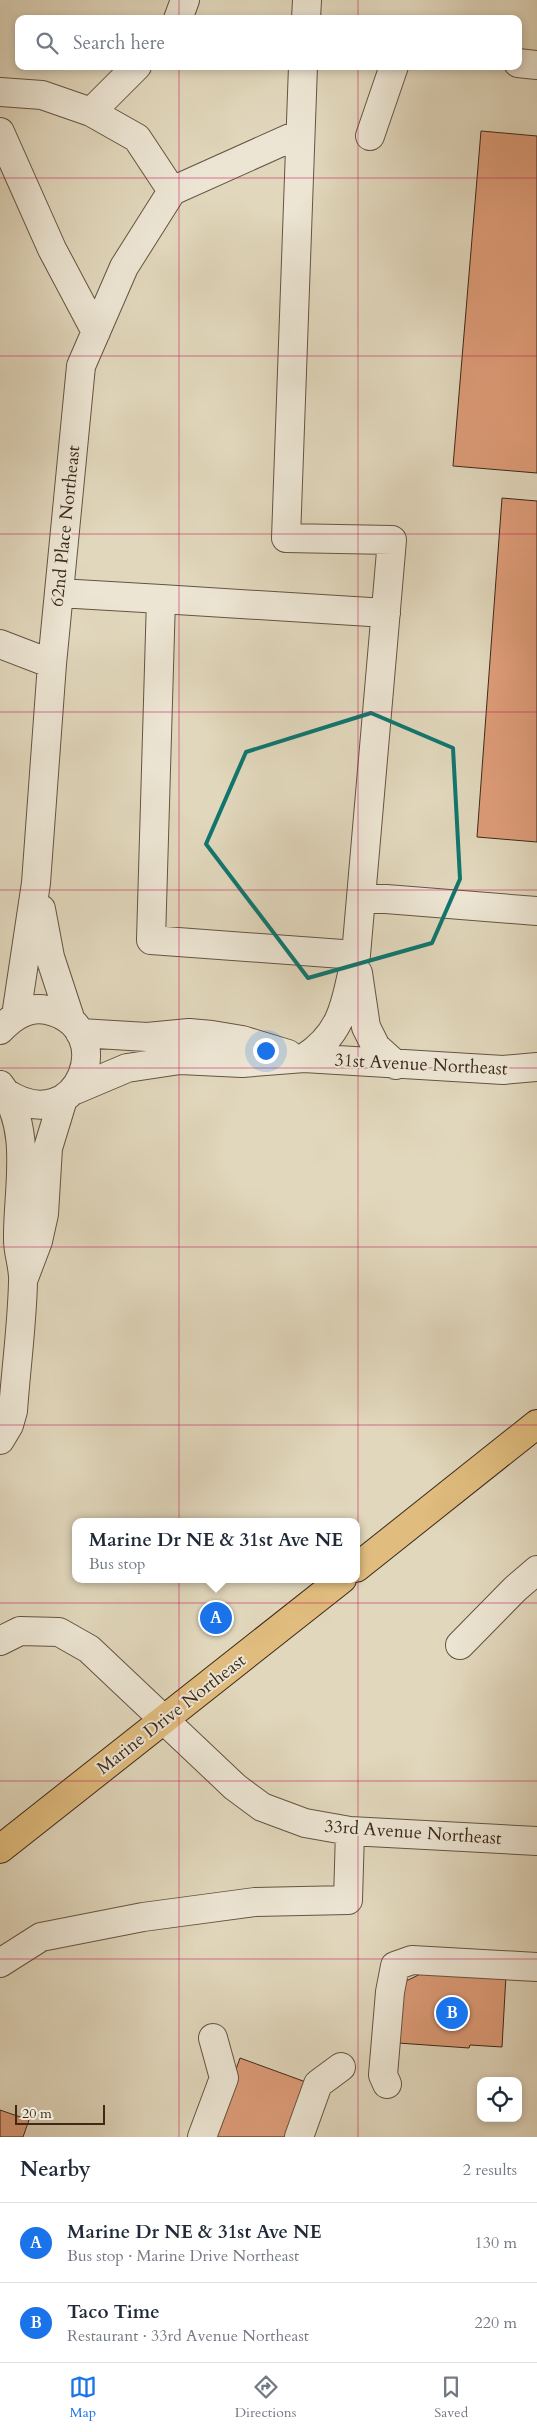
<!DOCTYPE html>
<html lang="en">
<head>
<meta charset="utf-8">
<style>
	:root { --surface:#fff; --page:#f2f2f3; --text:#1f2937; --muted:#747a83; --line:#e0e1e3; --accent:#1a73e8 }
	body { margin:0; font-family:Cardo,serif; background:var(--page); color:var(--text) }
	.controls { position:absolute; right:15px; bottom:15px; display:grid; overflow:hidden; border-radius:10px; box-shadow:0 2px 8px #0003 }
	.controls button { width:45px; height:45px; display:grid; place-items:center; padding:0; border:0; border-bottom:1px solid var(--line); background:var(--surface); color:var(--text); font:25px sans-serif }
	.scale { position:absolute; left:15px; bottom:12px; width:90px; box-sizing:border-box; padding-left:5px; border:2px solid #3c291a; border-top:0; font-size:14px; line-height:18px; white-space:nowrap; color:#3c291a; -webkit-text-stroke:4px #ece5d3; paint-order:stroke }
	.you { position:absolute; left:265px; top:1050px; width:18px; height:18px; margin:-12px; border:4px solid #fff; border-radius:50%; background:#1a73e8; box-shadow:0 0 0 8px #1a73e833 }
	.badge { display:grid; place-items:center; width:32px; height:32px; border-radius:50%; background:var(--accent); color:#fff; font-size:16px; font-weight:700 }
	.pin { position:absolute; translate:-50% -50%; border:2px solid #fff; box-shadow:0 1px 5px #0006 }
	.popup { position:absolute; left:72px; top:1518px; width:288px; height:65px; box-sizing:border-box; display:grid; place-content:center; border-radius:10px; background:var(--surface); filter:drop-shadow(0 1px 4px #0005); font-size:16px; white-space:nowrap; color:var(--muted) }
	.popup b { font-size:19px; color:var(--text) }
	.popup::after { content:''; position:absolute; left:50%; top:100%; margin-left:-10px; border:10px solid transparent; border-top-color:var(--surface) }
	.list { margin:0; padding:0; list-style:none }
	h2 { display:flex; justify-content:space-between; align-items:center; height:65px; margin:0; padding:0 20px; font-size:21px }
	h2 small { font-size:16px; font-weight:400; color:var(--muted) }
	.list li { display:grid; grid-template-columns:32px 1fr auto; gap:15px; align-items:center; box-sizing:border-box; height:80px; padding:0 20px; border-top:1px solid var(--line) }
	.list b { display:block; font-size:19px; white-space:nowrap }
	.list p { margin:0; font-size:16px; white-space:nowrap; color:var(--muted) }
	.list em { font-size:16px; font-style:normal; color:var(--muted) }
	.icon { flex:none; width:28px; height:28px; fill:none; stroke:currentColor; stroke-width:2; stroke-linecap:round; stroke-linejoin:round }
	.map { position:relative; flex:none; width:537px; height:2137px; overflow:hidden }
	.search { position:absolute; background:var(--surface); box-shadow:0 2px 8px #0003; left:15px; right:15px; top:15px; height:55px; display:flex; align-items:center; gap:12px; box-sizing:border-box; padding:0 18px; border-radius:10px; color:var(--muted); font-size:19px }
	.sheet { height:225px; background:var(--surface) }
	nav { display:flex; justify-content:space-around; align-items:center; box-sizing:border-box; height:70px; border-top:1px solid var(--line); background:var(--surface); font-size:14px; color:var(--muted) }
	nav a { display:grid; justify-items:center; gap:2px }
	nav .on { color:var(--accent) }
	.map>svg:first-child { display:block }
	.building { fill:#dd9c78; stroke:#3c291a }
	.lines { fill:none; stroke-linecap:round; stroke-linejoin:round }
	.minor-casing { stroke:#655442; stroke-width:30 }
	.major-casing { stroke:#3c291a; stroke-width:30 }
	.minor { stroke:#ece5d3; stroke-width:28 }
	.major { stroke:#e0bc7e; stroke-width:28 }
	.marked { fill:none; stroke:#0f766e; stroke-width:4; stroke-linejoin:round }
	.grid { fill:none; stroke:#c2185b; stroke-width:1; stroke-opacity:0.55 }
	.labels { text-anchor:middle; stroke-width:4; stroke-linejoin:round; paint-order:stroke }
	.street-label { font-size:18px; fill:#3c291a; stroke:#ece5d3 }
</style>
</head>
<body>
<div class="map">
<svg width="537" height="2137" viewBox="0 0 537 2137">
	<rect width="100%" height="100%" fill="#e1d7bc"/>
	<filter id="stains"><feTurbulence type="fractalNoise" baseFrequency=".004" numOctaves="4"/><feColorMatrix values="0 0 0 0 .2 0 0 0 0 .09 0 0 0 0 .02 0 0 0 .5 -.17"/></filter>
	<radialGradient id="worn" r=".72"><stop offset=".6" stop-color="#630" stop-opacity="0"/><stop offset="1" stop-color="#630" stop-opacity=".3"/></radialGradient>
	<path class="building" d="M481 131 537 136V473L453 466Z
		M502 498 537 501V842L477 837Z
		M441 1964 506 1975 502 2047 470 2045 469 2048 398 2043 402 1983Z
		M240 2058 314 2085 295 2137H212Z
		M0 2110 29 2120 23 2137H0Z"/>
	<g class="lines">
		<g class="minor-casing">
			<path id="minor" d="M178 19 185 0
				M306 19 307 0
				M518 63 537 65
				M303 66 286 538 392 540 356 955C346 999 345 1032 304 1058
				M0 92 42 95 91 112 137 138 172 191
				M91 112 137 66
				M0 132 52 249 96 332
				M370 136 394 66
				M172 191 299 134
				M59 593 161 599
				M0 644 52 664
				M361 897 537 911
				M41 909 50 957 71 1021
				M356 955 151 940 161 599 386 613
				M358 973 366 1027 376 1047 396 1065
				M16 1016 36 883 52 664 81 366 124 267 172 191
				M0 1030C13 1016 28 1006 47 1010 121 1026 80 1141 6 1093
				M80 1033 147 1037 189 1033 212 1035 242 1040 288 1054
				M0 1085C34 1129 17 1190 18 1240 18 1254 24 1268 23 1282 22 1325 16 1368 13 1411L9 1425 0 1440
				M75 1090 127 1068 180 1060 242 1063 304 1058 503 1070 537 1067
				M24 1278 38 1241 44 1214 48 1148 63 1099
				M0 1641 20 1631 59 1632 89 1649 235 1787 262 1807 305 1823 350 1831 537 1841
				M460 1645 515 1589 537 1570
				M0 1963 41 1937 143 1917 255 1902 348 1900 350 1831
				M387 2084 383 2075 390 1992 395 1966 412 1960 537 1967
				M202 2137 224 2078 213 2038
				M299 2137 318 2084 341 2067"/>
		</g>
		<g class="major-casing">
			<path id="major" d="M356 1568 537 1424
				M0 1849 342 1579"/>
		</g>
		<use href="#minor" class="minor"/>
		<use href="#major" class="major"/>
	</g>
	<path class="marked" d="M371 713 453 748 460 879 432 943 308 978 206 844 246 752Z"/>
	<path class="grid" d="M179 0V19M358 0V19M179 66V2137M358 66V2137M0 178H537M0 356H537M0 534H537M0 712H537M0 890H537M0 1068H537M0 1247H537M0 1425H537M0 1603H537M0 1781H537M0 1959H537"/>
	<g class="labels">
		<g class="street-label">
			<text transform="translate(65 526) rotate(-84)" y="6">62nd Place Northeast</text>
			<text transform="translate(421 1064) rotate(3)" y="6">31st Avenue Northeast</text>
			<text transform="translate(171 1714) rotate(-38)" y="6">Marine Drive Northeast</text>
			<text transform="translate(413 1832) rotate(4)" y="6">33rd Avenue Northeast</text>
		</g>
	</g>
	<rect width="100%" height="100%" filter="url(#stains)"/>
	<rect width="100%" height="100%" fill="url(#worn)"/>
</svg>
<div class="controls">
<button><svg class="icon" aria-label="locate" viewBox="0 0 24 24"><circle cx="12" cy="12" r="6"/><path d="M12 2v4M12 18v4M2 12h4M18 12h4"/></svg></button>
</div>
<div class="scale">20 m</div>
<div class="you"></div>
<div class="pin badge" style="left:216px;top:1618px">A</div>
<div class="popup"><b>Marine Dr NE &amp; 31st Ave NE</b>Bus stop</div>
<div class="pin badge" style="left:452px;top:2013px">B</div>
<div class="search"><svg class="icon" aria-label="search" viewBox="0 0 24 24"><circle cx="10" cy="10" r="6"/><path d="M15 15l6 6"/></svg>Search here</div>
</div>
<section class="sheet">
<h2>Nearby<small>2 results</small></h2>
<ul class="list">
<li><span class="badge">A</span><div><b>Marine Dr NE &amp; 31st Ave NE</b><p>Bus stop · Marine Drive Northeast</p></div><em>130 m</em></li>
<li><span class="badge">B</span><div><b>Taco Time</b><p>Restaurant · 33rd Avenue Northeast</p></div><em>220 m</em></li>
</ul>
</section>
<nav>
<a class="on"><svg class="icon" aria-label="map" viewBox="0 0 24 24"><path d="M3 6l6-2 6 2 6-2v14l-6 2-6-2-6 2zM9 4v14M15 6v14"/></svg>Map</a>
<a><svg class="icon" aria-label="directions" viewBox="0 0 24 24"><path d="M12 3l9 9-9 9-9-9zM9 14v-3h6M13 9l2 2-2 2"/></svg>Directions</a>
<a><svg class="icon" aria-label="saved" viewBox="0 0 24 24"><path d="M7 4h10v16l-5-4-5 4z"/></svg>Saved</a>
</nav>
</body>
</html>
